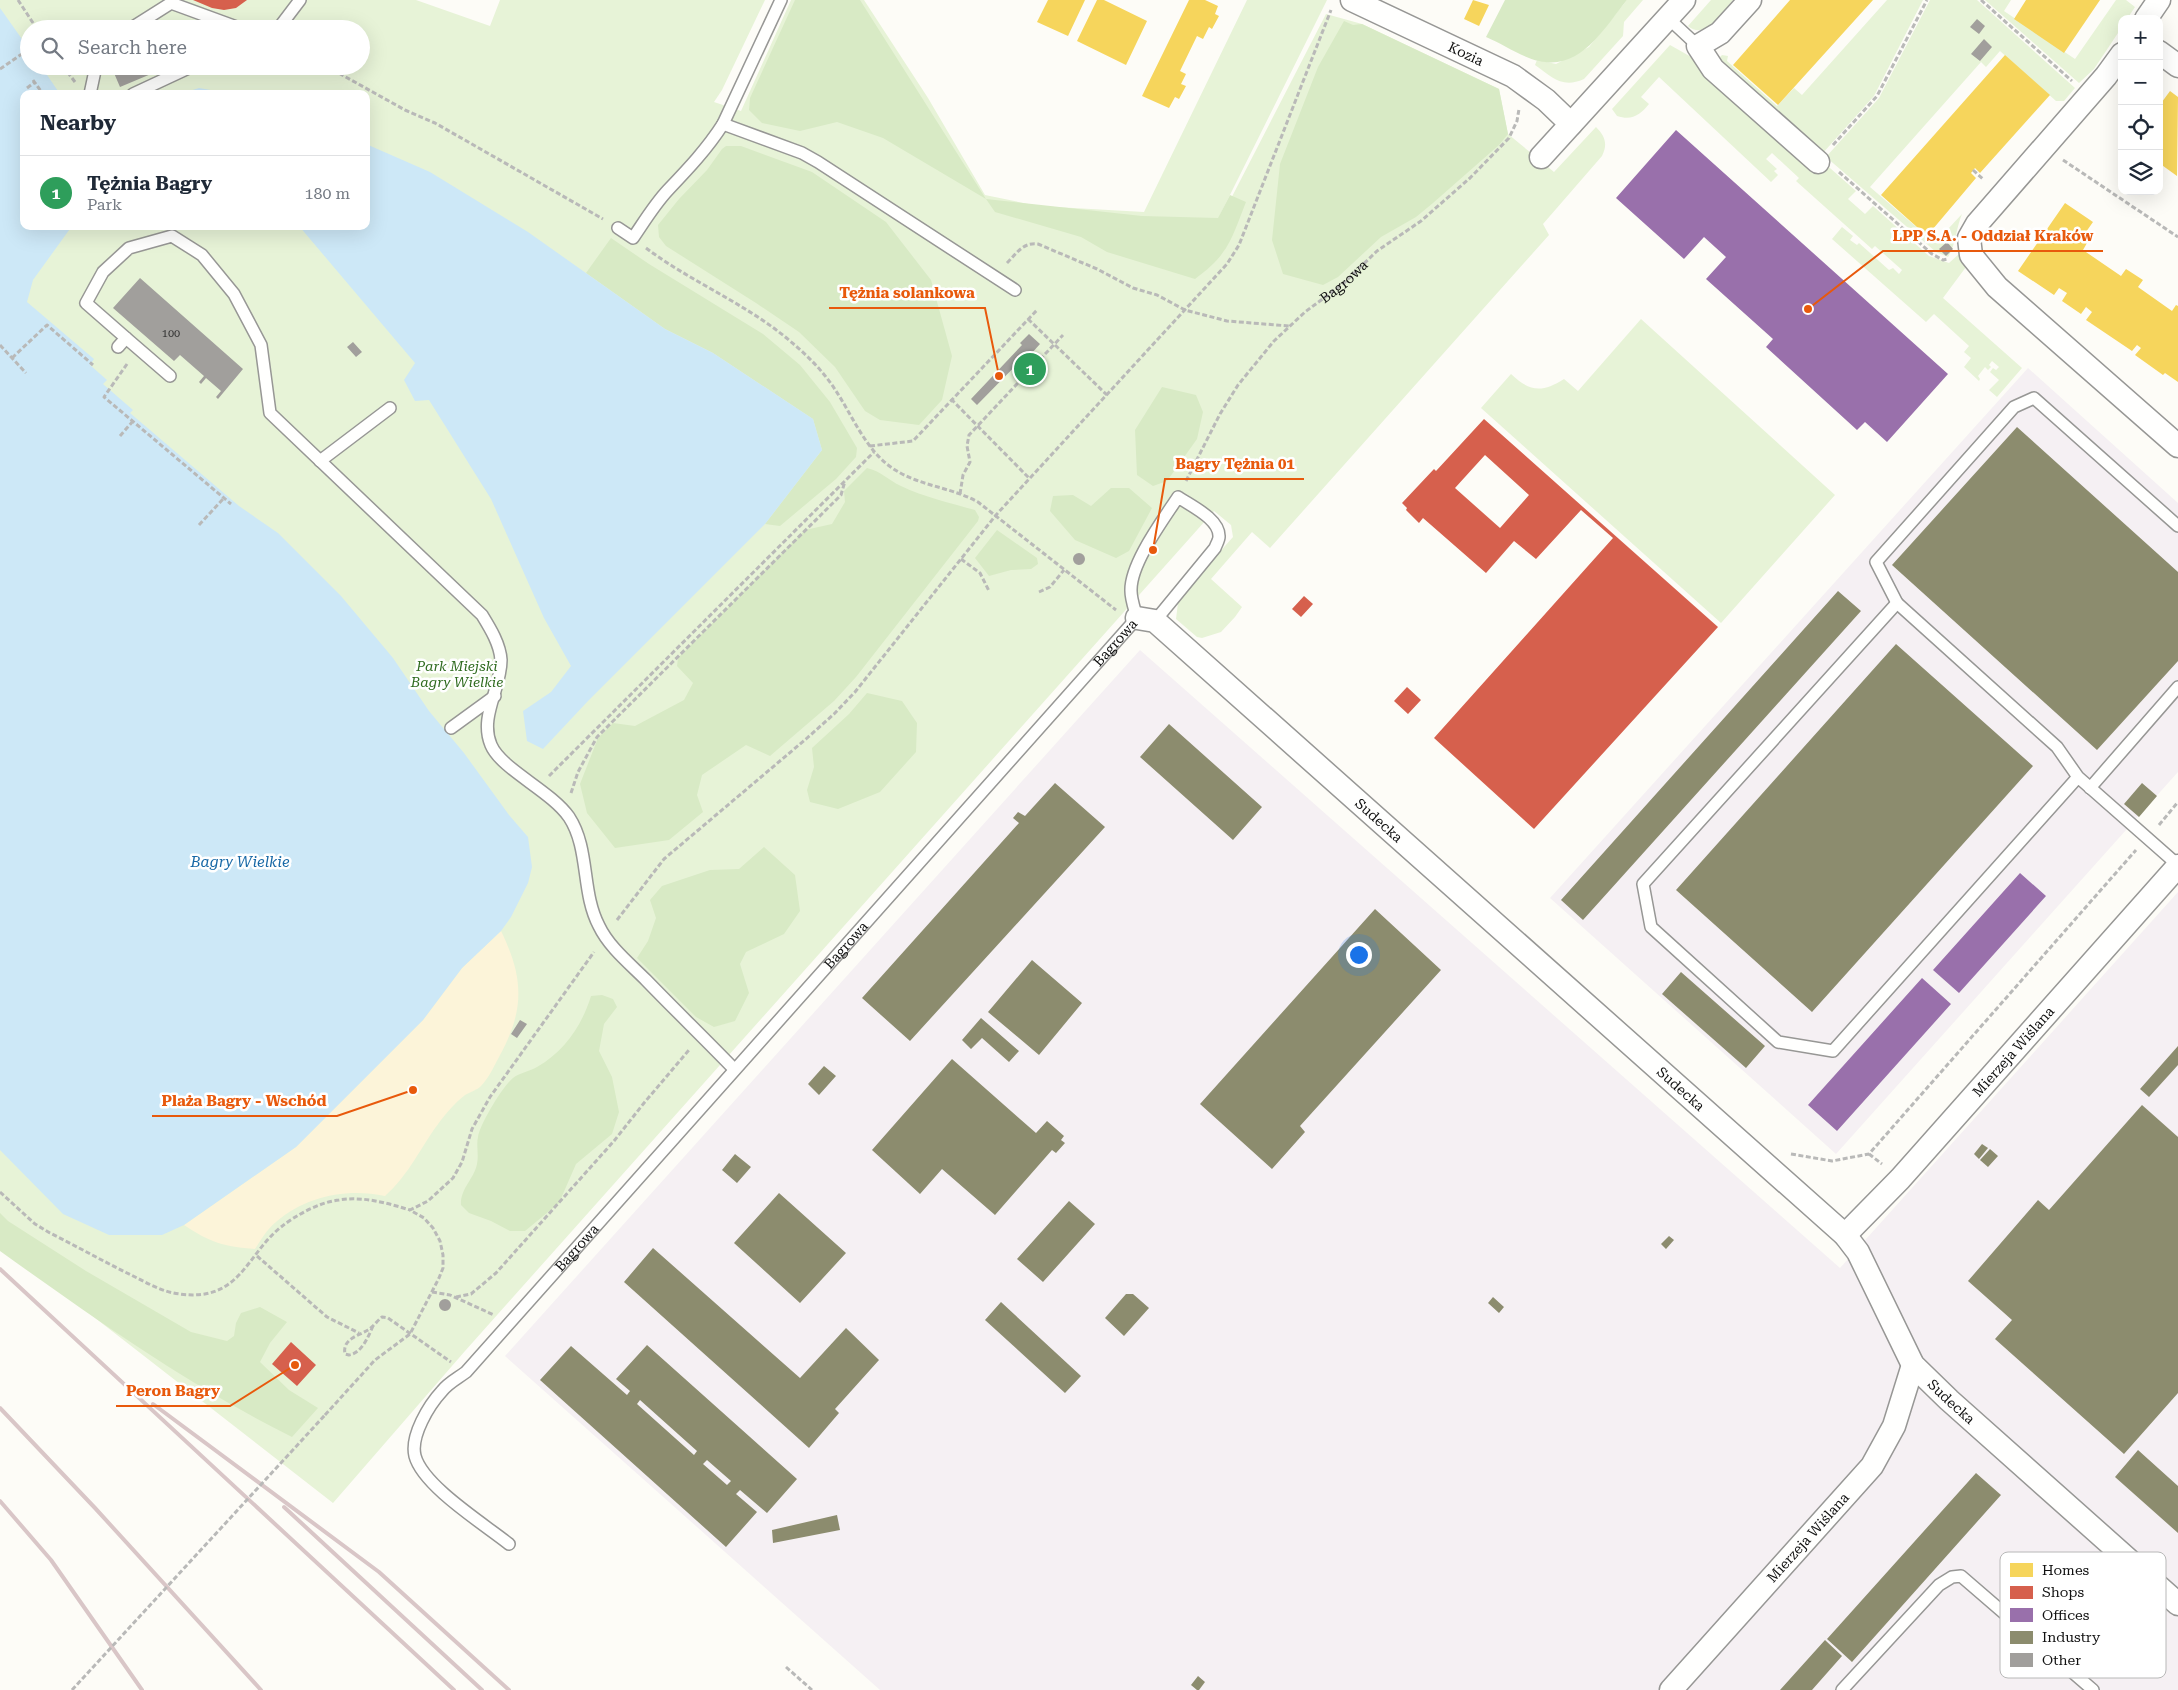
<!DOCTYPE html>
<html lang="en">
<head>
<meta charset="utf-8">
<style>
	:root { --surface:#fff; --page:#f2f2f3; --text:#1f2937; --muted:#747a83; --line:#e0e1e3; --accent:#646362 }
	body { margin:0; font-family:"Roboto Serif",serif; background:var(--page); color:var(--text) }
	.controls { position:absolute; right:15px; top:15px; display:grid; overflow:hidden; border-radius:10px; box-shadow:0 5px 20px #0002 }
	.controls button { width:45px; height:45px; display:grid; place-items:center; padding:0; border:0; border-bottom:1px solid var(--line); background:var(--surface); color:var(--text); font:25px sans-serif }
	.you { position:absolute; left:1358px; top:954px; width:18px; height:18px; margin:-12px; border:4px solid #fff; border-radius:50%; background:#1a73e8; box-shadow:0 0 0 8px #1a73e833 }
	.badge { display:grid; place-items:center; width:32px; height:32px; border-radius:50%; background:var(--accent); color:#fff; font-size:16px; font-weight:700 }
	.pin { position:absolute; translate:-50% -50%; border:2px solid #fff; box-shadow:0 1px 5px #0006 }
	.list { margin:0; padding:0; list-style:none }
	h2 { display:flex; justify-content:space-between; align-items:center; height:65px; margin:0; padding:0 20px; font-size:21px }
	h2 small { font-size:16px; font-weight:400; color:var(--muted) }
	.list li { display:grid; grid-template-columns:32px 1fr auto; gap:15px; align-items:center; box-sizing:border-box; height:75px; padding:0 20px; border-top:1px solid var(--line) }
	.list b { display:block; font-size:19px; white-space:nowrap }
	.list p { margin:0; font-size:16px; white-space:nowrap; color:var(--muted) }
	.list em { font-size:16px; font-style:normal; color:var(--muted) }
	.icon { flex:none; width:28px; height:28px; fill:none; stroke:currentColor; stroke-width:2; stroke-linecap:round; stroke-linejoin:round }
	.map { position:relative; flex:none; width:2178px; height:1690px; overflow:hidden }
	.search { position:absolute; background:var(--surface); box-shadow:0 5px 20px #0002; left:20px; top:20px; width:350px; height:55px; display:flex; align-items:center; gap:12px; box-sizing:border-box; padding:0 18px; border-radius:28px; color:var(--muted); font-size:19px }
	.panel { position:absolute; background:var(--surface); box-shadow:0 5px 20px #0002; left:20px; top:90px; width:350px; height:140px; border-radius:10px }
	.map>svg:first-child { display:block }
	.industrial { fill:#f5f0f3 }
	.green { fill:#e7f3d7; fill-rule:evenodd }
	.forest { fill:#d8eac5 }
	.sand { fill:#fcf4d9 }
	.water { fill:#cde8f7 }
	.homes { fill:#f6d55c }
	.shops { fill:#d6604d; fill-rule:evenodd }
	.offices { fill:#9970ab }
	.industry { fill:#8c8c6e; fill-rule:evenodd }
	.building { fill:#a19f9c }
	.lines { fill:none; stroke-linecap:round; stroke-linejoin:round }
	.lane-casing { stroke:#979795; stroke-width:14 }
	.street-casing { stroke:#979795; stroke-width:25 }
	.path { stroke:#b9b9b8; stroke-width:3; stroke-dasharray:5 2.5; stroke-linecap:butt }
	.lane { stroke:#fffffe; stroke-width:11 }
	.street { stroke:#fffffe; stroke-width:22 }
	.rail { stroke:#d9c6c7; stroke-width:4 }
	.path-bridge { stroke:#b9b9b8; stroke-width:3; stroke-dasharray:5 2.5; stroke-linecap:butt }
	.labels { text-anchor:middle; stroke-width:5; stroke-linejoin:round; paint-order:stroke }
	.number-label { font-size:11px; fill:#353434 }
	.street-label { font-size:14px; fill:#111; stroke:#fff }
	.park-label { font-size:14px; font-style:italic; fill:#2f6b1f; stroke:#fff }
	.water-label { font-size:15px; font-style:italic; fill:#1768a6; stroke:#fff }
	.key { fill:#fff; stroke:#b8b8b8; stroke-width:1 }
	.key-label { font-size:14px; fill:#111 }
	.leader { fill:none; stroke:#e8590c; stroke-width:2 }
	.callout-dot { fill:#e8590c; stroke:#fff; stroke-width:2 }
	.callout-label { font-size:15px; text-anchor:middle; font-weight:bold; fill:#e8590c; stroke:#fff; stroke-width:5; stroke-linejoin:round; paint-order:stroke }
</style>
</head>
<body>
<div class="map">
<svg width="2178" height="1690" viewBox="0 0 2178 1690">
	<rect width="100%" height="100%" fill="#fdfcf7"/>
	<path class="industrial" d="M2028 368 2178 503V772L1836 1154 1550 898Z
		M1140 650 1840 1268 2178 892V1690H880L505 1356Z"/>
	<path class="green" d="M0 0H416L490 26 500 0H765L722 90 714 102 741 111 791 0H864L928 98 985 195 1038 206 1144 212 1247 0H1327L1220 215 1222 216 1326 14 1362 24 1499 89 1508 134 1554 172 1596 127C1605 136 1608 144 1602 156L1543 224 1549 235 1270 548 1252 532 1211 579 1242 607 1235 617 1221 632 1202 638 1197 637 1176 619 1178 603 1182 594 1233 537 1231 525 1214 511 465 1351 333 1503 0 1244ZM29 29H361V66H29ZM24 94H366V226H24Z
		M1627 0H1643L1624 22 1623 36 1584 79C1562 89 1552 77 1535 65L1537 60 1556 64 1589 47Z
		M1711 0H1733C1722 12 1706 41 1688 26Z
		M1887 0H1923L1874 96 1822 154 1722 64 1720 57 1722 55 1728 56 1727 61 1777 106 1794 88 1802 95Z
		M1930 0H1977L2075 88 2064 101H2056L2000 51 1986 67 1981 62 1870 187 1935 243 1962 214C1956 228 1956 245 1948 257L1936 252 1826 157 1879 98Z
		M1985 0H2011L2004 11 2075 59 2116 0H2126L2135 7 2127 19H2122V27L2094 69 2079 83Z
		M1670 45 1693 58 1822 161 1856 191 1848 199 1865 214 1873 206 1929 256 1949 263 1960 253 1966 267 1943 298 2022 368 1997 397 1989 390 1999 380 1990 372 1993 368 1996 370 1999 367 1992 361 1989 365 1991 367 1988 370 1985 367 1978 376 1980 379 1979 381 1964 367 1971 358 1964 352 1969 346 1934 314 1926 322 1832 239 1842 227 1853 236 1850 240 1857 245 1859 243 1889 270 1893 268 1899 274 1902 270 1875 246 1872 249 1796 181 1799 178 1772 153 1766 159 1777 169 1774 171 1778 175 1771 182 1659 77 1641 97 1649 104C1640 115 1632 121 1617 116L1612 109Z
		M1641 319 1835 495 1721 623 1481 408 1511 374C1530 392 1542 393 1564 379L1578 391Z"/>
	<path class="forest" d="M795 0H860L986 199 1142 216 1218 218 1230 195 1246 202C1231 240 1229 254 1195 279L1107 252 1081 237 995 212 986 199 883 138 837 122 800 131 762 123 749 110 750 98Z
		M1505 0H1627C1604 28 1581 71 1539 61 1521 57 1503 44 1486 37Z
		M1344 21 1353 25 1362 24 1499 89 1508 134 1499 145 1433 203 1416 217 1381 237 1338 277 1323 285 1283 274 1272 240 1280 164 1318 67Z
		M726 146H741L812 172 886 222 931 280 952 356 942 400 919 425 880 420 865 411 835 367 799 332 756 303 666 246 659 237 658 225 679 199 707 170 722 149Z
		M611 238 649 264 763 334 800 365 830 402 857 448 856 457 836 479 780 526 765 524 822 450 813 419 713 353 665 329 586 273Z
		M1162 387 1196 395 1203 412 1197 439 1167 481 1153 486 1137 475 1135 430Z
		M867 468C881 471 888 480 901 486 924 497 950 503 975 510L979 517 978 521 856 677 834 701 770 756 746 745 702 775 697 795 703 812 669 840 615 848 587 813 580 784 598 738 613 723 635 726 684 700 693 683 677 666 678 658 805 530 832 524 845 502 844 491Z
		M1111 488H1129L1152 508 1129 551 1116 558 1075 540 1050 511 1053 496 1073 495 1091 506Z
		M997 530 1037 558 1038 564 1031 569 1011 570 989 576 975 558Z
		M867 693 902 701 917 723 916 752 880 792 838 809 810 802 807 790 814 767 812 748 849 714Z
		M764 847 795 875 800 911 784 934 746 952 740 964 749 993 735 1021 714 1027 696 1017 637 958 648 941 656 918 650 900 662 886 710 870 739 869Z
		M602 995 613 999 617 1007 604 1024 599 1051 612 1077 619 1112 612 1134 576 1164 559 1203 525 1231H510L491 1221 469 1213 461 1205C460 1189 474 1179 477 1164 479 1155 476 1145 478 1137 480 1124 503 1086 513 1078 519 1073 530 1071 537 1067 565 1051 582 1025 591 996Z
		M0 1213 8 1221 86 1271 191 1332 227 1341 234 1336 236 1323 241 1313 260 1307 287 1322 270 1343 260 1362 289 1390 318 1408 292 1437C191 1387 92 1317 0 1251Z"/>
	<path class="sand" d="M501 931C524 978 525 1010 499 1057 494 1066 489 1078 481 1086 477 1090 470 1092 465 1095 456 1102 448 1111 441 1120 421 1146 410 1174 385 1196 347 1188 306 1196 276 1222 267 1229 261 1240 255 1249 225 1247 209 1242 184 1225L296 1147 423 1020 462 968Z"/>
	<path class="water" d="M0 8 29 49V66H41L60 94H24V226H72L33 280 27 302 94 359 90 365 107 380 103 384 133 410 130 413 239 506 278 533 341 596 393 658 429 711 464 753 509 815 528 837 532 867 528 883 511 917 501 931 462 968 423 1020 296 1147 184 1225 162 1235H109L63 1214 0 1150Z
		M199 88 234 94H180Z
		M366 144 430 172 528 232 665 329 713 353 813 419 822 450 765 524 588 701 543 749 527 741 523 711 551 692 571 666 544 618 491 499 429 400 415 401 404 380 415 363 299 226H366Z"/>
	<path class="homes" d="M1048 0H1085L1068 36 1037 22Z
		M1097 0H1104L1147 21 1126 65 1077 41Z
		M1189 0H1205L1218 6 1215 14 1219 16 1212 29 1209 27 1203 39 1197 36 1180 71 1186 74 1181 84 1186 86 1179 99 1175 97 1169 108 1142 96Z
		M1473 0 1489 5 1479 26 1464 19Z
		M1790 0H1873L1778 105 1733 65Z
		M2026 0H2100L2064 53 2014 19Z
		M2005 55 2050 95 1980 173 1975 168 1971 173 1976 178 1927 236 1881 195Z
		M2170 91 2178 97 2177 176 2159 163V106Z
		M2065 203 2093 222 2081 239 2087 243 2083 250 2121 276 2126 269 2143 280 2138 287 2172 311 2176 305 2178 306V382L2165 373 2163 375 2135 355 2141 348 2137 345 2132 351 2086 320 2092 312 2086 307 2081 314 2062 301 2067 293 2059 288 2054 295 2018 271Z"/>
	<path class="shops" d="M193 0H247L236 8 224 10 212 8Z
		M1484 419 1718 627 1534 829 1434 738 1613 538 1581 510 1536 559 1514 541 1486 573 1423 518 1419 523 1406 510 1407 508 1402 503 1434 469 1436 471ZM1485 455 1529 495 1500 528 1455 488Z
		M1304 596 1313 604 1301 617 1292 609Z
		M1407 687 1421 700 1408 714 1394 701Z
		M291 1342 316 1365 297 1386 272 1364Z"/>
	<path class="offices" d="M1676 130 1948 374 1887 442 1865 422 1857 430 1766 347 1773 339 1706 279 1726 257 1704 237 1684 259 1616 198Z
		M2020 873 2046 896 1959 993 1933 970Z
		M1922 978 1951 1004 1837 1131 1808 1105Z"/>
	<path class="industry" d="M2017 427 2178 572V661L2097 750 1892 565Z
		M1838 591 1861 611 1583 920 1561 900Z
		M1896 644 2033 766 1812 1012 1676 890Z
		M1169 724 1262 807 1233 840 1140 757Z
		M1055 783 1105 827 910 1041 862 998 1019 823 1013 818 1018 812 1025 816Z
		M2142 783 2157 796 2139 817 2124 804Z
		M1375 909 1441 970 1300 1126 1305 1132 1272 1169 1200 1104Z
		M1032 960 1082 1003 1039 1055 988 1012Z
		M1681 972 1765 1046 1746 1068 1662 994Z
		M981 1018 1019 1051 1009 1062 982 1038 971 1049 962 1040Z
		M2178 1046V1065L2149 1097 2140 1089Z
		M952 1059 1036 1133 1047 1121 1064 1136 1061 1140 1065 1143 1056 1153 1052 1150 995 1215 942 1169 920 1194 872 1150Z
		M824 1066 836 1076 819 1095 808 1084Z
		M2142 1105 2178 1137V1393L2124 1454 1995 1339 2012 1320 1968 1281 2038 1200 2049 1210Z
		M1982 1144 1988 1148 1979 1159 1974 1154Z
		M1990 1149 1998 1156 1988 1167 1980 1160Z
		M735 1154 751 1167 737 1183 722 1170Z
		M779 1193 846 1253 800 1303 734 1243Z
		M1069 1201 1095 1224 1043 1282 1017 1259Z
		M1669 1236 1674 1240 1666 1249 1661 1244Z
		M653 1248 800 1378 846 1328 879 1360 835 1409 839 1413 809 1448 624 1282Z
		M1126 1294H1133L1149 1308 1124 1336 1105 1318Z
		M1493 1297 1504 1307 1499 1313 1488 1303Z
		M1001 1302 1081 1376 1065 1393 985 1320Z
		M647 1345 797 1479 767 1513 740 1490 736 1494 757 1512 726 1547 540 1380 571 1346 627 1395 630 1391 616 1379ZM640 1400 697 1451 694 1455 637 1404ZM707 1460 731 1481 727 1485 703 1464Z
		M2138 1450 2178 1486V1533L2115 1477Z
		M1976 1473 2001 1495 1852 1662 1827 1639Z
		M837 1515 840 1530 773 1543 772 1530Z
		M1825 1640 1842 1656 1812 1690H1780Z
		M1198 1676 1205 1682 1199 1690H1197L1191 1685Z"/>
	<path class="building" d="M1977 19 1985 26 1979 34 1970 27Z
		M1984 39 1992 47 1980 61 1971 54Z
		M111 66H170L120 87Z
		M1947 242 1953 249 1946 256 1939 249Z
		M140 278 243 369 218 399 216 397 221 391 206 378 201 384 199 382 204 376 180 355 174 361 113 308Z
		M1029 334 1040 344 1031 354 1029 352 977 405 971 399 1022 345 1020 343Z
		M353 342 362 352 356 357 347 347Z
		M1073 559a6 6 0 1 1 12 0a6 6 0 1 1-12 0Z
		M520 1020 527 1024 517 1038 511 1034Z
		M439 1305a6 6 0 1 1 12 0a6 6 0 1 1-12 0Z"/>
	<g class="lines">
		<g class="lane-casing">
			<g id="lane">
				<path d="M1668 18 1698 46"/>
				<path d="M130 29 171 3 242 29"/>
				<path d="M278 29 300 0"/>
				<path d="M90 94 96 66"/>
				<path d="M133 94 193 66"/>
				<path d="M723 124 802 153 818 162 1015 290"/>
				<path d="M618 228 633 238C644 222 654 205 668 190 688 169 707 149 723 124L781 0"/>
				<path d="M126 338 170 376"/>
				<path d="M118 347 126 338 86 303 103 272 129 248 172 236 202 255 234 294 261 345 270 413 482 615C490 628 500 644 501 660 501 689 479 717 491 745 501 769 551 791 569 817 590 849 581 892 599 926 609 947 629 963 646 980 675 1010 705 1039 734 1069"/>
				<path d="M320 461 390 408"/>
				<path d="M1897 603 1876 562 2014 407 2034 398 2178 526"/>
				<path d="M451 728 495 696"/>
				<path d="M2078 777 1833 1051 1778 1042 1651 927 1643 884 1897 603 2057 747 2078 777 2178 865"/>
				<path d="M2090 788 2178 687"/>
				<path id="s2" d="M509 1544C484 1524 423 1486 415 1456 410 1436 429 1405 442 1391 448 1383 458 1378 466 1372L1137 618C1135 610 1131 600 1131 591 1130 564 1163 520 1178 497 1191 506 1220 519 1219 537 1219 540 1216 545 1215 548L1155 621"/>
				<path d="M1842 1690 1939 1585 1952 1577 1961 1576 2093 1690"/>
			</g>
		</g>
		<g class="street-casing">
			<g id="street">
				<path id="s3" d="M1352 0 1513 76 1546 100 1571 124"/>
				<path d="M1750 0 1720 33 1698 46 1713 69 1818 162"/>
				<path d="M2146 19 2159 0"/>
				<path d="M2159 52 2178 66"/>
				<path d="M2122 54 2106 76 1977 224 1969 238 1971 255 1997 287 2178 446"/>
				<path d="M1541 157 1684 0"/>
				<path id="s4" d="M1137 618 1155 621 1845 1235 1858 1252 1913 1365 1949 1400 2178 1604"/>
				<path id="s5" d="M1845 1235 1900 1179 2178 866"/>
				<path id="s6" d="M1671 1690 1872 1466 1894 1426 1913 1365"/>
			</g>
		</g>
		<g class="path">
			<path d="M18 0 37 29"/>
			<path d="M1981 0 2072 81"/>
			<path d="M63 66 75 82"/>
			<path d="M326 66 405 110 435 123 603 219"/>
			<path d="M0 69 29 49"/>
			<path d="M33 80 43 94"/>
			<path d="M27 88 35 82"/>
			<path d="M1833 145 1877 96 1927 0"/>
			<path d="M2063 160 2178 237"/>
			<path d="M1973 170 1984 180"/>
			<path d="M1839 172 1932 254 1943 260 1948 259"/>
			<path d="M646 248C691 282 747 304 790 341 807 355 824 372 836 391 852 415 864 446 888 465 915 486 949 486 978 502L1116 610"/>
			<path d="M1007 263C1017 253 1023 242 1038 244L1097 269 1133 288 1157 295 1185 310 1227 321 1289 326"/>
			<path d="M1028 319 1107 395"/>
			<path d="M0 345 26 373"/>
			<path d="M12 358 47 325 93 365"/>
			<path d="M127 364 104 397 231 504"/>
			<path d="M951 399 1030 479"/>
			<path d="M120 436 133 421"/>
			<path d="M870 446 913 441 1037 310"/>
			<path id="s1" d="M1186 481 1220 414 1238 385 1274 341 1305 312 1344 283 1377 251 1421 221 1470 178 1509 138 1517 121 1519 109"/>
			<path d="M960 494 963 475 970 462 967 446 969 435 1063 335"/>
			<path d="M199 525 224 498"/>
			<path d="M961 559 980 573 989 591"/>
			<path d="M1039 592 1050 587 1064 570"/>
			<path d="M549 776 874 452"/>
			<path d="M571 793 578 772 597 737 841 495 845 481"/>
			<path d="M2159 825 2178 802"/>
			<path d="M617 920 664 859 806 739 834 714 855 692 996 515 1227 264 1239 245 1331 10"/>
			<path d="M1791 1154 1832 1161 1869 1154 2136 850"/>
			<path d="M1869 1154 1882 1164"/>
			<path d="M0 1192 35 1224 50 1233C76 1246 101 1260 127 1273 144 1281 161 1292 180 1294 240 1302 246 1255 281 1227 296 1215 320 1202 339 1200 363 1196 387 1203 410 1210"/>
			<path d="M257 1256 327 1317 359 1333"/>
			<path d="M432 1292 450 1295 494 1315"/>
			<path d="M456 1297 471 1294 496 1273 614 1141 644 1103 689 1050"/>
			<path d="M373 1326C368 1337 362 1353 349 1355L345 1354C342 1339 358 1336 368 1330 373 1327 377 1321 382 1317L388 1318 451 1362"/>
			<path d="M325 1415 375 1360 410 1334 439 1278 443 1268V1255L440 1241 433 1228 424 1218 410 1210 428 1201 453 1178 462 1162 472 1129 490 1097 594 952"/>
			<path d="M786 1667 812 1690"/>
		</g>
		<use href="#lane" class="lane"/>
		<use href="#street" class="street"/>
		<path class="rail" d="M0 1269 454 1690
			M153 1404 379 1572 509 1690
			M0 1408 95 1508 261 1690
			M0 1501 51 1560 142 1690
			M284 1507 482 1690"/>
		<path class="path-bridge" d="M72 1690 325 1415"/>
	</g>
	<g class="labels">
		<g class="number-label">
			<text x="171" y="337">100</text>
		</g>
		<g class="street-label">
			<text dy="5" stroke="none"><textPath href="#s3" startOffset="126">Kozia</textPath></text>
			<text dy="5" stroke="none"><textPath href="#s1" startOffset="258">Bagrowa</textPath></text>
			<text dy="5" stroke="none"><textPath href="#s2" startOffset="1210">Bagrowa</textPath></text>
			<text dy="5" stroke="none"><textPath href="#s4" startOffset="318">Sudecka</textPath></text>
			<text dy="5" stroke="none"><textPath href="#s2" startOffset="805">Bagrowa</textPath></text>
			<text dy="5" stroke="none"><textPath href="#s5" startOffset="249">Mierzeja Wiślana</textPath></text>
			<text dy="5" stroke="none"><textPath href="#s4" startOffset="722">Sudecka</textPath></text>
			<text dy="5" stroke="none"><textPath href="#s2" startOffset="400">Bagrowa</textPath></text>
			<text dy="5" stroke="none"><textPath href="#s4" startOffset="1142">Sudecka</textPath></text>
			<text dy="5" stroke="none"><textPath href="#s6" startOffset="205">Mierzeja Wiślana</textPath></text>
		</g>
		<g class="park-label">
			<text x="457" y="671">Park Miejski<tspan x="457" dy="16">Bagry Wielkie</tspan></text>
		</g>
		<g class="water-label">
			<text x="240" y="867">Bagry Wielkie</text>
		</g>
	</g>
	<rect x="2000" y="1552" width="166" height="126" rx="8" class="key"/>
	<rect x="2010" y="1563" width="23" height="14" fill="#f6d55c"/>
	<rect x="2010" y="1586" width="23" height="13" fill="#d6604d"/>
	<rect x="2010" y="1608" width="23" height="14" fill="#9970ab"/>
	<rect x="2010" y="1631" width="23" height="13" fill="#8c8c6e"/>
	<rect x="2010" y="1653" width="23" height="14" fill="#a19f9c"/>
	<g class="key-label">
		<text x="2042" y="1575">Homes</text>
		<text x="2042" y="1597">Shops</text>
		<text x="2042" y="1620">Offices</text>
		<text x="2042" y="1642">Industry</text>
		<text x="2042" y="1665">Other</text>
	</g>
	<path class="leader" d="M1808 309L1883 251H2103M999 376L985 308H829M1153 550L1165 479H1304M413 1090L337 1116H152M295 1365L230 1406H116"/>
	<g class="callout-dot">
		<circle cx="1808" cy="309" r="5"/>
		<circle cx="999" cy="376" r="5"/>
		<circle cx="1153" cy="550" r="5"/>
		<circle cx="413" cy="1090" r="5"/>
		<circle cx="295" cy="1365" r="5"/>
	</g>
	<g class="callout-label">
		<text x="1993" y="241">LPP S.A. - Oddział Kraków</text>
		<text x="907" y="298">Tężnia solankowa</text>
		<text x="1235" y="469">Bagry Tężnia 01</text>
		<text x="244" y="1106">Plaża Bagry - Wschód</text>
		<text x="173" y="1396">Peron Bagry</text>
	</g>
</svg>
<div class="controls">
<button>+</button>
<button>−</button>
<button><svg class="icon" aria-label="locate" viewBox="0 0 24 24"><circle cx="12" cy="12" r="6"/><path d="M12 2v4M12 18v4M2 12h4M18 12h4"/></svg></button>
<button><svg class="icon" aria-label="layers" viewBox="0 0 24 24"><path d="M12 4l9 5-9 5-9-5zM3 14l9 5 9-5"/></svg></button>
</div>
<div class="you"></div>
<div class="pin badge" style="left:1030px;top:369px;background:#2e9e5b">1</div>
<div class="search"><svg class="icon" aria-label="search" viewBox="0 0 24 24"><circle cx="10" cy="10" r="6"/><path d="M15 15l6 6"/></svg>Search here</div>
<section class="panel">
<h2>Nearby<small></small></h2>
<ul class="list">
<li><span class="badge" style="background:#2e9e5b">1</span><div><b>Tężnia Bagry</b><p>Park</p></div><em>180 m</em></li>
</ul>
</section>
</div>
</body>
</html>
